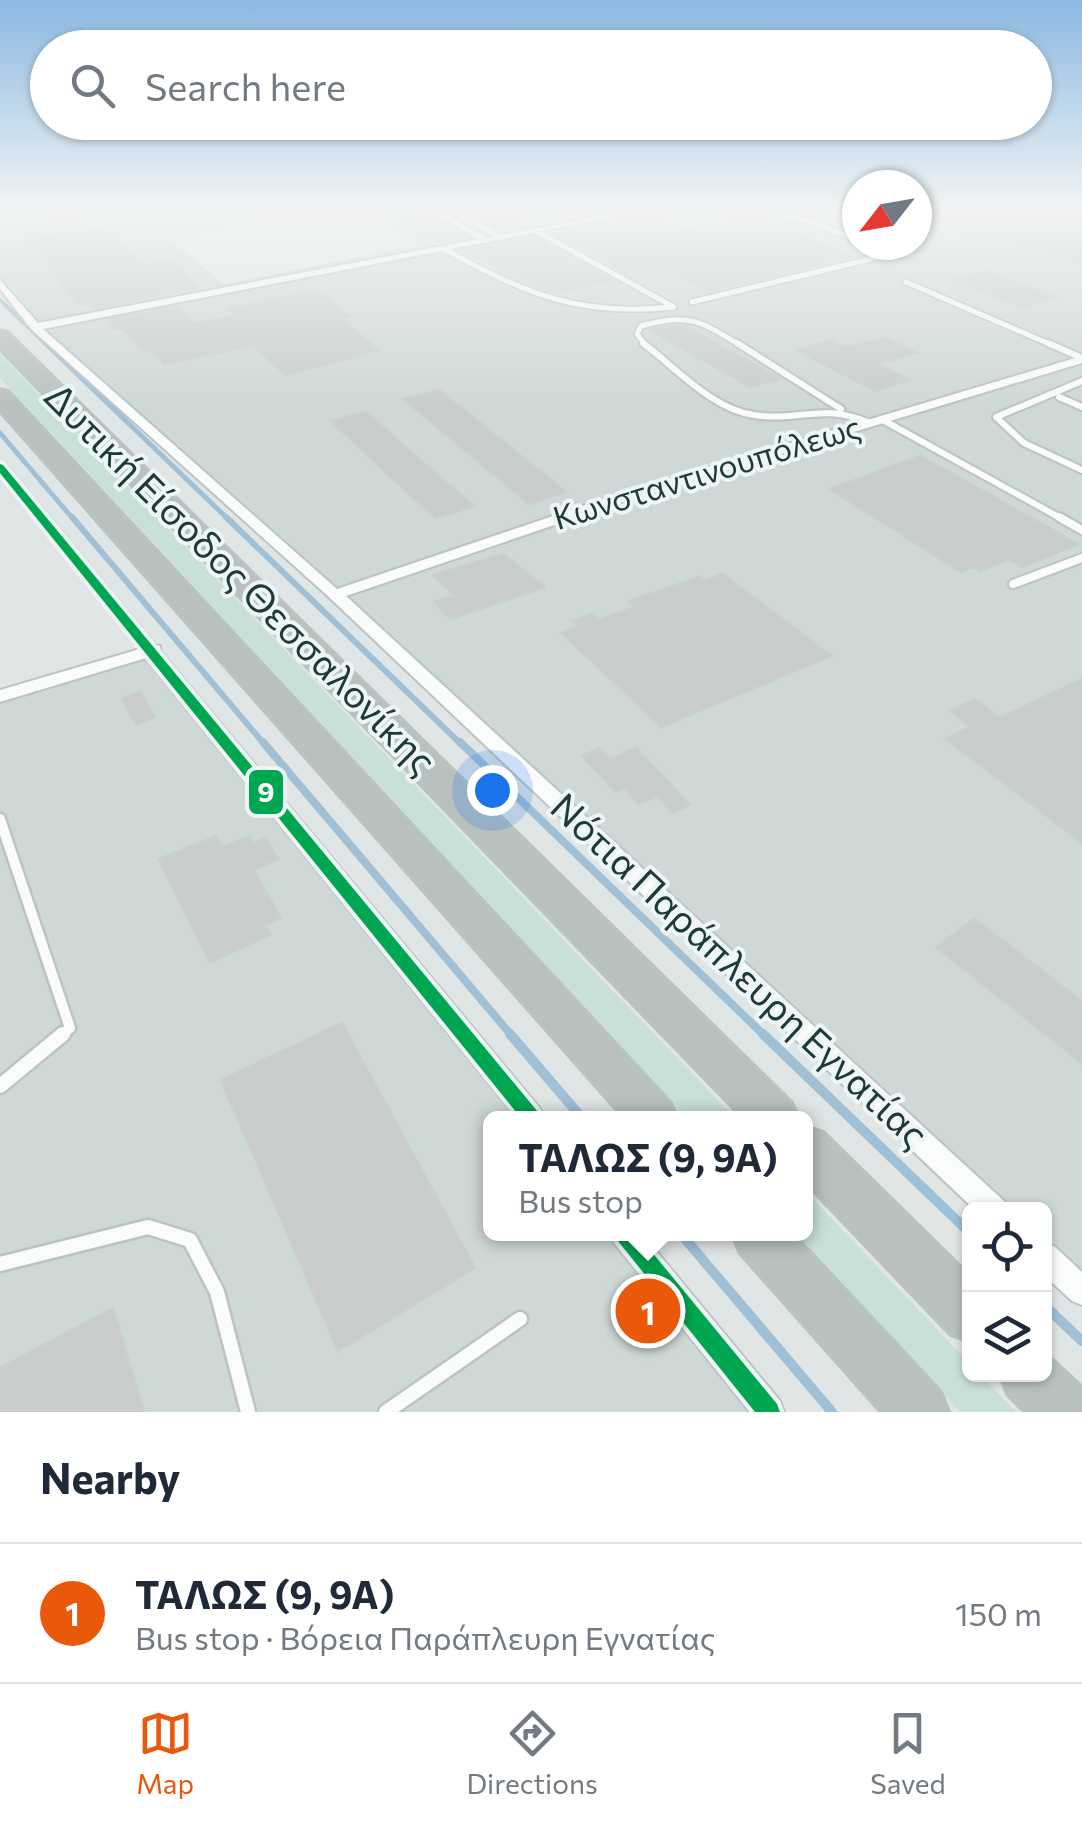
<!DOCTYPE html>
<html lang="en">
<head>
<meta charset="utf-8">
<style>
	:root { --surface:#fff; --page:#f6f6f7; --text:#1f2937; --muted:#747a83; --line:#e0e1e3; --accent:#ea580c }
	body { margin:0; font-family:Commissioner,sans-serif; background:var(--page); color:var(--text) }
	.controls { position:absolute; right:30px; bottom:30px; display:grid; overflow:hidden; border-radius:15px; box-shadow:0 2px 8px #0004 }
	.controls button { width:90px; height:90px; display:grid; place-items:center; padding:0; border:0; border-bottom:2px solid var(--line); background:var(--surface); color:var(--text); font:50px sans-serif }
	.compass { position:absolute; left:842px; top:170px; width:90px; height:90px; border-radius:50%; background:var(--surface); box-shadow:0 2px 8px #0004; rotate:239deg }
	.you { position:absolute; left:492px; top:790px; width:35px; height:35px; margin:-25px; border:8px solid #fff; border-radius:50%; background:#1a73e8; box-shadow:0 0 0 15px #1a73e833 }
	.badge { display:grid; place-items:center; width:65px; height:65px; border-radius:50%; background:var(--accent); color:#fff; font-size:32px; font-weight:700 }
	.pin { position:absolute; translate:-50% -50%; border:5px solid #fff; box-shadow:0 2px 10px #0006 }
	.popup { position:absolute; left:483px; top:1111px; width:330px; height:130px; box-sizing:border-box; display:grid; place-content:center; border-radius:15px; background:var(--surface); filter:drop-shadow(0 2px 8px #0005); font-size:32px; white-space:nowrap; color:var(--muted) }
	.popup b { font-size:38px; color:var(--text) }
	.popup::after { content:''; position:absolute; left:50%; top:100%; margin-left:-20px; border:20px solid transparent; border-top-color:var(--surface) }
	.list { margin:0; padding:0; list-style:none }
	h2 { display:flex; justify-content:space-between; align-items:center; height:130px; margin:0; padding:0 40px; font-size:42px }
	h2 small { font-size:32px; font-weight:400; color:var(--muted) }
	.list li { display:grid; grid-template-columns:65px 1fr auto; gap:30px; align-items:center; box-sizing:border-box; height:140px; padding:0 40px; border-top:2px solid var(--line) }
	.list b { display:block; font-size:38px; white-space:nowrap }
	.list p { margin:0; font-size:32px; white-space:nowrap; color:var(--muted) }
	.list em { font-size:32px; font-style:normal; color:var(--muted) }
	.icon { flex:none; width:55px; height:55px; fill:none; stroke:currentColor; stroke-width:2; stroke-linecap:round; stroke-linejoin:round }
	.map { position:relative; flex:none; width:1082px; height:1412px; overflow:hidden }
	.search { position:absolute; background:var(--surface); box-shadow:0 2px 8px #0004; left:30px; right:30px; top:30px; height:110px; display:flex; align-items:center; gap:25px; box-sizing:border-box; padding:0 35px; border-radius:55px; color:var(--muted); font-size:38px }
	.sheet { height:270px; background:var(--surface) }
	nav { display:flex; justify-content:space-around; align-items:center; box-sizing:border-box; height:140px; border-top:2px solid var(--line); background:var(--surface); font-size:28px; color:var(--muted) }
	nav a { display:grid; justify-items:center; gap:5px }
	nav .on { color:var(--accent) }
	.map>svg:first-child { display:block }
	.built { fill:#ced8d6 }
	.green { fill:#c8e0d6 }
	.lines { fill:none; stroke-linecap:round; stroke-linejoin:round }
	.stream-far4 { stroke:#a0c0d6; stroke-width:4 }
	.stream-far3 { stroke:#a0c0d6; stroke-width:5 }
	.stream-far2 { stroke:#a0c0d6; stroke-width:6 }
	.stream-far1 { stroke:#a0c0d6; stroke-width:8 }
	.stream { stroke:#a0c0d6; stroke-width:10 }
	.building { fill:#c8cdcc; stroke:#c9cfce; stroke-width:2.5 }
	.service-far4-casing { stroke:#bdc3c2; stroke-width:8 }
	.service-far3-casing { stroke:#bdc3c2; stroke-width:10 }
	.service-far2-casing { stroke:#bdc3c2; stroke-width:12 }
	.service-far1-casing { stroke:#bdc3c2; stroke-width:15 }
	.service-casing { stroke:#bdc3c2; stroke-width:19 }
	.minor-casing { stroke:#bdc3c2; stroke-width:4 }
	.motorway-casing { stroke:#bac3c2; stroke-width:6 }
	.service-far4 { stroke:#fafbfb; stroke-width:5 }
	.service-far3 { stroke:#fafbfb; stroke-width:6 }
	.service-far2 { stroke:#fafbfb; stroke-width:8 }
	.service-far1 { stroke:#fafbfb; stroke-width:10 }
	.service { stroke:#fafbfb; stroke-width:14 }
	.minor { fill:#fafbfb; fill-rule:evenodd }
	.motorway { fill:#b8c0c0; fill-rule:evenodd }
	.bus-1-casing { stroke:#edf6f4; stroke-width:8 }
	.bus-1 { fill:#00a651; fill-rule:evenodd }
	.labels { text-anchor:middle; stroke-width:8; stroke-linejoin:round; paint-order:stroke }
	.far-street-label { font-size:32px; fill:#1f3938; stroke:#edf6f4 }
	.street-label { font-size:38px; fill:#1f3938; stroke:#edf6f4 }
	.line-badge { stroke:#edf6f4; stroke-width:4 }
	.badge-label { font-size:28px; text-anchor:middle; font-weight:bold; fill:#fff }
</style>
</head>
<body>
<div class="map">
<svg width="1082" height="1412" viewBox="0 0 1082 1412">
	<rect width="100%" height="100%" fill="#e0e6e5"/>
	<path class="built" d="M0 210H231L247 223 168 238 224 284 419 245 367 210H857V245H917V210H1082V1291L1045 1256 1044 1210 995 1209 335 595 35 327 0 283Z
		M141 648 519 1118H490V1234H611L754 1412H0V691Z"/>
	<path class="green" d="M0 354 735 1118H688L0 378Z
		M806 1192 969 1363 970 1374 980 1375 1016 1412H960L795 1234H806Z"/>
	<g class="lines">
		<path class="stream-far4" d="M0 300 48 346"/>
		<path class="stream-far3" d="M45 343 229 520
			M0 433 74 520"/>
		<path class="stream-far2" d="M72 517 265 745
			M226 517 462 745"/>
		<path class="stream-far1" d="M263 742 512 1036
			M460 742 765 1036"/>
		<path class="stream" d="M510 1034 582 1118
			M763 1034 970 1233
			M681 1234 832 1412
			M1044 1305 1082 1341"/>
	</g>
	<path class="building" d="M41 210H72L90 230 105 228 143 266 170 261 198 287 97 308 93 303 80 305 27 241 62 235Z
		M387 210H428L468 237 437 241Z
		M465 210H499L528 226 501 231Z
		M962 210H1082V266L987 232 975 235 928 218Z
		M650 216 683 230 751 216 854 256 709 291 661 266 626 273 555 234Z
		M533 237 607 277 611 281 557 293 461 251Z
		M987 271 1056 297 1021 307 953 280Z
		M307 292 321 294 349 316 339 318 378 350 285 375 253 345 164 364 151 349 143 351 124 329 113 328 107 320 177 307 194 324 236 316 228 309Z
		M671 326 687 327 780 379 750 387 650 330Z
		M886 338 917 353 877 364 910 380 875 391 796 350 830 341 846 348Z
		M439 390 566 492 529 504 404 399Z
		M367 412 406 448 474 506 435 518 331 421Z
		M920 456 969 483 1078 544 1022 567 1009 559 980 571 973 567 961 572 830 489Z
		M503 554 545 587 450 619 435 602 455 596 433 575Z
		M723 574 831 656 661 727 562 633 579 626 573 621 592 614 599 620 635 607 629 601 699 577 705 581Z
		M1082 679V843L946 739 971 727 950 711 975 699 1000 718Z
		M140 692 155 717 136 724 122 699Z
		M600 748 610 759 636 748 690 805 672 813 657 796 639 804 624 788 616 792 582 756Z
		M216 836 222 847 250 836 254 843 265 838 278 859 253 870 281 918 264 925 270 935 210 962 159 859Z
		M974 919 1082 1001V1063L936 947Z
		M342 1023 475 1268 338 1351 221 1080Z
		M113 1308 144 1412H0V1368Z"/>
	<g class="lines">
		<g class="service-far4-casing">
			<path id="service-far4" d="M434 210 487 241
				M452 210 501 238
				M753 210 815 223 857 240
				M536 231 672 306
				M444 249C526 294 579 317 674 307
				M906 282 1054 346
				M692 302 891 254 868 245
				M646 346 637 334 641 326C688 313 700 320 741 346"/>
		</g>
		<g class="service-far3-casing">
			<path id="service-far3" d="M643 343C676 368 712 409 754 415 801 422 820 402 870 423
				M737 343 841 409
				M1048 343 1082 358
				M1082 381 996 417 1024 443 1082 470
				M1059 397 1082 407
				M881 419 1064 520"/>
		</g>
		<g class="service-far2-casing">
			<path id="service-far2" d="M1059 517 1082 530
				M1013 584 1082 558"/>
		</g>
		<g class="service-far1-casing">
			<path id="service-far1" d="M0 819 70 1028 60 1036"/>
		</g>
		<g class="service-casing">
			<path id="service" d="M0 1086 63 1034
				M0 1264 148 1227 190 1240 217 1292 248 1412
				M386 1412 520 1319"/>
		</g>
		<g class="minor-casing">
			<path id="minor" d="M631 210H650L43 329 337 589 609 497 1082 356V363L619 503 346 596 1004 1201 1008 1210H975L330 598 31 329 0 289V280L38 323Z
				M0 463 5 464 155 645 160 646 161 652 541 1110 544 1118H517L146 658 0 702V690L140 649 0 476Z
				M611 1234H642L780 1401 784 1412H750L615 1244Z
				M1044 1242 1054 1246 1082 1272V1305L1072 1301 1044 1275Z"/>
		</g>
		<g class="motorway-casing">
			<path id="motorway" d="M0 331 7 333 791 1103 798 1118H744L0 348Z
				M0 390 8 392 670 1103 677 1118H625L0 410Z
				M806 1127 823 1133 970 1277V1341L951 1334 806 1182Z
				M733 1234H792L940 1392 948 1412H882L740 1252Z
				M1044 1353 1082 1388V1412H1026L1008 1394 1001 1374H1044Z"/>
		</g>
		<use href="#service-far4" class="service-far4"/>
		<use href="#service-far3" class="service-far3"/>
		<use href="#service-far2" class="service-far2"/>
		<use href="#service-far1" class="service-far1"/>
		<use href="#service" class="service"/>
		<use href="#minor" class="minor"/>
		<use href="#motorway" class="motorway"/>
		<g class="bus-1-casing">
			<path id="bus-1" d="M0 464 3 465 538 1112 541 1118H521L0 473Z
				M615 1234H637L777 1404 780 1412H755L618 1241Z"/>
		</g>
		<use href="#bus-1" class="bus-1"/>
	</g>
	<linearGradient id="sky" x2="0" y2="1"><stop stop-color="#8bb9e1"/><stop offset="0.51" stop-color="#f1f4f3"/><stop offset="1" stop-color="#f1f4f3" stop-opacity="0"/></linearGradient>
	<rect width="1082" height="408" fill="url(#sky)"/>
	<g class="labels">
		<g class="far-street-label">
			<text transform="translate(707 473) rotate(-17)" y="11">Κωνσταντινουπόλεως</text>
		</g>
		<g class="street-label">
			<text transform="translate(240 579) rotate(45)" y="13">Δυτική Είσοδος Θεσσαλονίκης</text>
			<text transform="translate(739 971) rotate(43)" y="13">Νότια Παράπλευρη Εγνατίας</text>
		</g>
	</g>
	<rect class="line-badge" x="247" y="768" width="38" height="48" rx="10" fill="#00a651"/>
	<g class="badge-label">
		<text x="266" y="802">9</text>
	</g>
</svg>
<div class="controls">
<button><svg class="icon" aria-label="locate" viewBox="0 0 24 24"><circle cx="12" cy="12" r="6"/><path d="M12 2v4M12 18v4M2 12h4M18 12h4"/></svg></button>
<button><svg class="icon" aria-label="layers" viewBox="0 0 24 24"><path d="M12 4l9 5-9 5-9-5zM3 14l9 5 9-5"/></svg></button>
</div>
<svg class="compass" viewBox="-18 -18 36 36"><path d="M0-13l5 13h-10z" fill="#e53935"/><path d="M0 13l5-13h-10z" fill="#747a83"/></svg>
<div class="you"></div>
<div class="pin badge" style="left:648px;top:1311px">1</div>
<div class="popup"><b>ΤΑΛΩΣ (9, 9Α)</b>Bus stop</div>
<div class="search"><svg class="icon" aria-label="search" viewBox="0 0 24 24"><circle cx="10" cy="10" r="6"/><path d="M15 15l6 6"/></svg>Search here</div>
</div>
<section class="sheet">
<h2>Nearby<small></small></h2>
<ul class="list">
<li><span class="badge">1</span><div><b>ΤΑΛΩΣ (9, 9Α)</b><p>Bus stop · Βόρεια Παράπλευρη Εγνατίας</p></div><em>150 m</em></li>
</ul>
</section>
<nav>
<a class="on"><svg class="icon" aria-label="map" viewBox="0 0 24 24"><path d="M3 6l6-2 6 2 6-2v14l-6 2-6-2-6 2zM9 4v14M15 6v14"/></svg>Map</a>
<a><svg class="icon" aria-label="directions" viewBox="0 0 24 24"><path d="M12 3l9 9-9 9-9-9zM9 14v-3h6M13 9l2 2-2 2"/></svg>Directions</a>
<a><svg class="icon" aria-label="saved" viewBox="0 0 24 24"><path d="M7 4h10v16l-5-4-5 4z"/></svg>Saved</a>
</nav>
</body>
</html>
